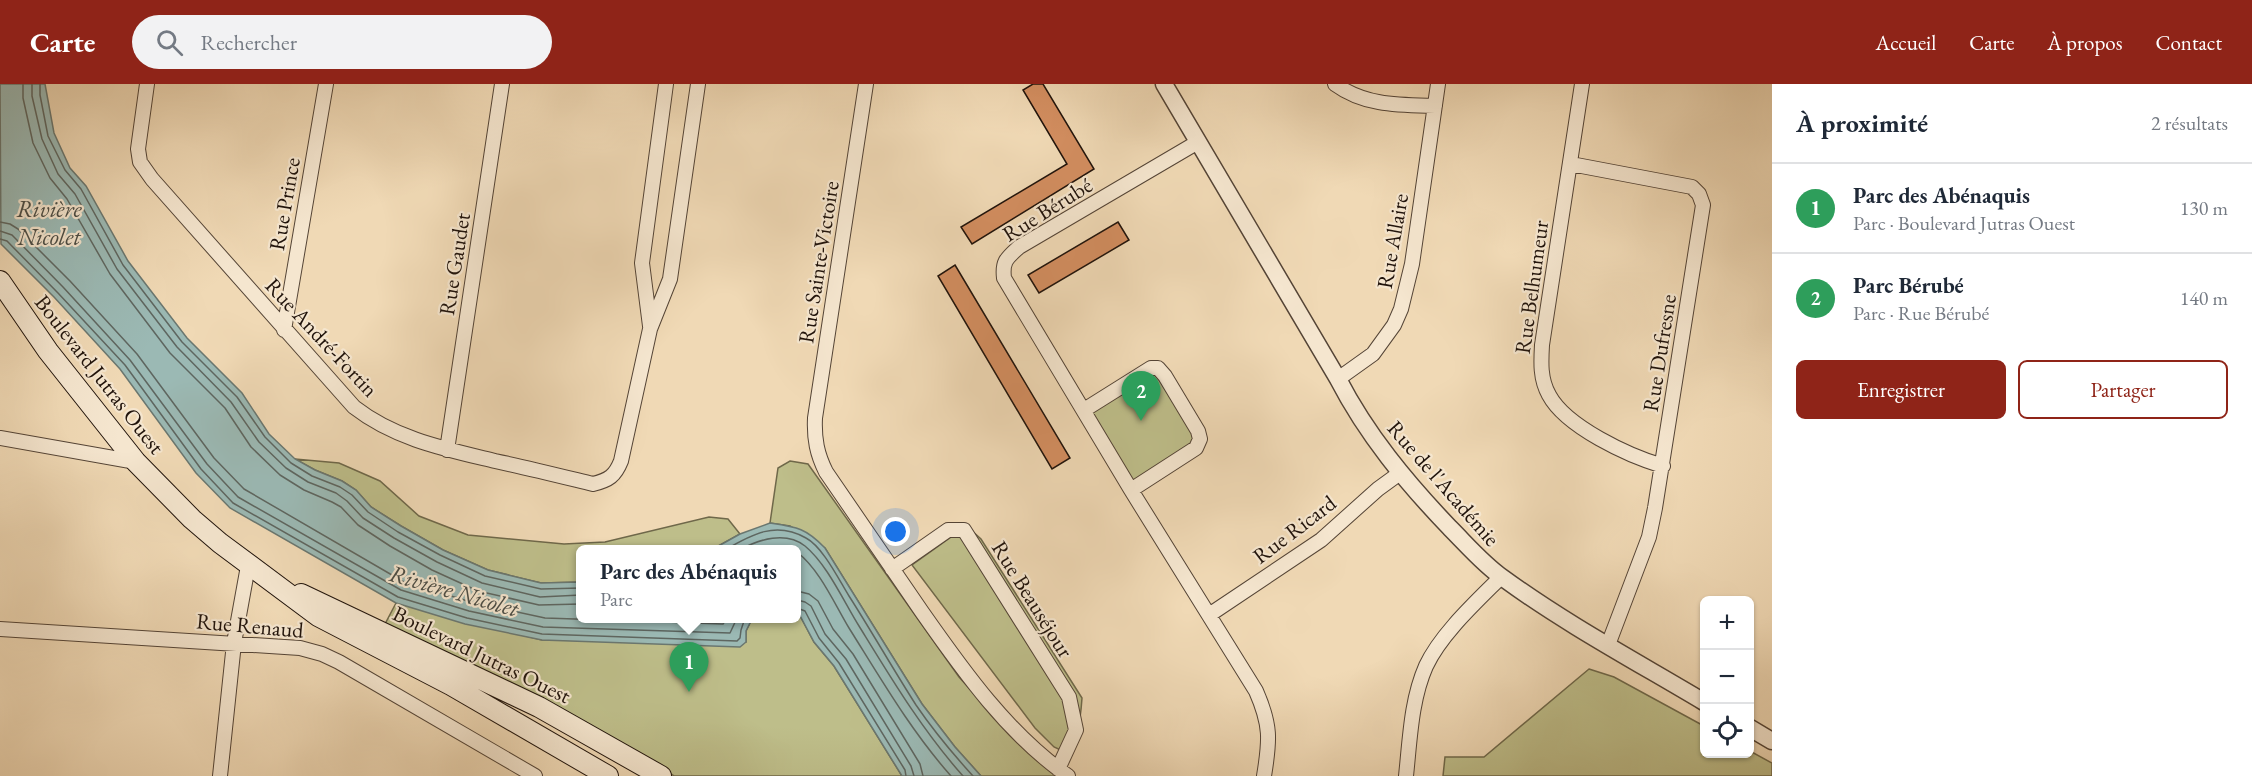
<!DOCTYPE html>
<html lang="fr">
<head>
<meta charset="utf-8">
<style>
	:root { --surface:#fff; --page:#f2f2f3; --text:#1f2937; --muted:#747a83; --line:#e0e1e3; --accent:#8f2418 }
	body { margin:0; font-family:"EB Garamond",serif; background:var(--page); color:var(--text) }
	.controls { position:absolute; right:18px; bottom:18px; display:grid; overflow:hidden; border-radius:9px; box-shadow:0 2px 4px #0004 }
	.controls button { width:54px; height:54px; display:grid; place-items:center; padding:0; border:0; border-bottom:2px solid var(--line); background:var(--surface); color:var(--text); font:30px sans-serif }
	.you { position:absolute; left:896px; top:448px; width:21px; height:21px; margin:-15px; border:4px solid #fff; border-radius:50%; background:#1a73e8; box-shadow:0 0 0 9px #1a73e833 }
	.badge { display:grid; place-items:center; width:39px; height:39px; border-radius:50%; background:var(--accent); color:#fff; font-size:20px; font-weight:700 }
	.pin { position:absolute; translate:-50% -50px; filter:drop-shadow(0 2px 3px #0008) }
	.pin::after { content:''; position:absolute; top:32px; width:21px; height:18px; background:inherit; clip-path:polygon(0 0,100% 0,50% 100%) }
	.popup { position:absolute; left:576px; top:461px; width:225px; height:78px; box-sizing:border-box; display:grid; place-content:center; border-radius:9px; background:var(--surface); filter:drop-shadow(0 2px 4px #0005); font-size:20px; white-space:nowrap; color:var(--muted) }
	.popup b { font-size:22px; color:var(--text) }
	.popup::after { content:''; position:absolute; left:50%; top:100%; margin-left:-12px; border:12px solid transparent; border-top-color:var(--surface) }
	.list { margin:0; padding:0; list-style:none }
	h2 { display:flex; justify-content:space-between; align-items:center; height:78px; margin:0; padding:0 24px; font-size:26px }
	h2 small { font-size:20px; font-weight:400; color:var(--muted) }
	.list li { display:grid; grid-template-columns:39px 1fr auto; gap:18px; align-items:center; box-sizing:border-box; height:90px; padding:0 24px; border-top:2px solid var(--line) }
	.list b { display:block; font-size:22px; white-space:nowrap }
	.list p { margin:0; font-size:20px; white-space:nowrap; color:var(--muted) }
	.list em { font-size:20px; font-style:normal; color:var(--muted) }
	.actions { display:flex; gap:12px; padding:18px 24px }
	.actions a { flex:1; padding:14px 0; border:2px solid var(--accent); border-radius:9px; text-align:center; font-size:21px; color:var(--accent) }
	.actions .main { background:var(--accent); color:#fff }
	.icon { flex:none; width:33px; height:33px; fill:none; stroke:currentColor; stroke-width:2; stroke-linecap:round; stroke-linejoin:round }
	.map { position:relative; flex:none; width:1772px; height:692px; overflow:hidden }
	header { display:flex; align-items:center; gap:36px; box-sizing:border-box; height:84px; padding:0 30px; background:var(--accent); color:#fff }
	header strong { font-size:28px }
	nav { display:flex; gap:33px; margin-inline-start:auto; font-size:21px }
	.search { width:420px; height:54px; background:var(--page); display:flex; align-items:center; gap:15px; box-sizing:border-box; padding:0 21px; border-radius:33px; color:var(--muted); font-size:22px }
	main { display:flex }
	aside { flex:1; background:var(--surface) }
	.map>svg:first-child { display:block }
	.green { fill:#bebe8a; stroke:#6f684a; stroke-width:1.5 }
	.water { fill:#9bb9b4; stroke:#6a7770; stroke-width:1.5 }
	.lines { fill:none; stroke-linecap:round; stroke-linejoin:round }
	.shore { stroke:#5e6660; stroke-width:1.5 }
	.building { fill:#d38e60; stroke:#20130b; stroke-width:1.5 }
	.minor-casing { stroke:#544436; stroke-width:16 }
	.tertiary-casing { stroke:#544436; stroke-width:19 }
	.secondary-casing { stroke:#20130b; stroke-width:22 }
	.minor { stroke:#f5e6cf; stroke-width:14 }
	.tertiary { stroke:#f5e6cf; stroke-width:16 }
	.secondary { stroke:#f5e6cf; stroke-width:20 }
	.labels { text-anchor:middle; stroke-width:4.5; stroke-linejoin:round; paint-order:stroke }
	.street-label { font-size:22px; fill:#20130b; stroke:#f5e6cf }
	.water-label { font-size:24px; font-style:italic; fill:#4b4d46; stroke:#f5e6cf }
</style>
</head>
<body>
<header>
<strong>Carte</strong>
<div class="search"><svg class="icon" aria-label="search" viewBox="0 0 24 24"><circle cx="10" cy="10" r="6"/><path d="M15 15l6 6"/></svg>Rechercher</div>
<nav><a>Accueil</a><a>Carte</a><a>À propos</a><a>Contact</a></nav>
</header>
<main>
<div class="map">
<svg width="1772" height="692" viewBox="0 0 1772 692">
	<rect width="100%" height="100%" fill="#f0d9b5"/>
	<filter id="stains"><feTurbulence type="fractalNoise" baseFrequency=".00333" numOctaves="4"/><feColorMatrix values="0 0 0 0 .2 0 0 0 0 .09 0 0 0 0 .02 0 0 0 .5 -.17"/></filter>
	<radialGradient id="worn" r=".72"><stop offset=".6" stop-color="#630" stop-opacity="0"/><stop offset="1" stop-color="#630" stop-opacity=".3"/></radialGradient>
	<path class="green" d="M1158 284 1200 355 1131 406 1084 326Z
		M295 375 339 379 380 397 419 432 468 451 564 460 605 458 709 433 728 435 740 450 713 465 581 466V498L541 499 488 486 443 466 401 442 371 423 356 406 342 397 315 386Z
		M790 377 808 380 959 593 1020 661 1059 692H981L955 663 922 620 825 464 790 442 770 439 778 384Z
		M961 446H971L981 455 1082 614C1081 629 1078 659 1067 669L1054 663 1035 644 912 481Z
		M396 519 542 556 746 558V547L752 535 797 534V526L814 558 834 582 902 692H674L637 668 384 542Z
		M1589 585 1614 593 1704 642V670H1750V667L1772 679V692H1443L1445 673H1484Z"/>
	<path class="water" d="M0 0H45L54 49 70 84 86 102 128 177 187 254 242 309 269 350 295 375 315 386 342 397 356 406 371 423 401 442 443 466 488 486 541 499 581 498V534L752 535 746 547V558L740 563 542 556 465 540 396 519 230 424 196 389 120 285 54 213 1 160Z
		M770 439C797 443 806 444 825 464L922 620 955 663 981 692H902L834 582 814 558 797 526V466L713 465 740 450Z"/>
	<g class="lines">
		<path class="shore" d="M23 0V14L33 59 50 94 67 115 110 190 170 269 225 324 251 363 280 391 304 406 332 418 341 423 358 441 390 462 432 486 478 507 539 521 581 520
			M32 0V12L42 55 58 90 75 110 117 185 177 263 231 318 259 358 286 384 308 398 336 409 347 417 363 434 394 454 437 478 482 499 540 513 581 511
			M40 0V11L48 52 65 86 81 105 123 181 182 258 237 313 265 353 291 379 312 392 340 403 352 411 368 428 398 448 440 471 485 492 541 505 581 504
			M0 138 10 140 18 145 70 197 137 270 214 374 244 405 404 498 471 518 545 534 723 540 727 534
			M0 147 12 151 63 203 130 276 207 380 238 413 401 506 469 527 543 543 730 549 737 534
			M0 155 7 157 58 209 125 281 201 385 233 419 398 513 467 534 542 550 737 557 740 554 741 546 745 534
			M725 466C752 450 776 437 806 454 823 463 839 496 849 512 872 548 893 585 916 621 933 646 953 670 973 692
			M740 466C759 455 786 447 805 462 827 480 844 518 859 542 891 594 922 646 963 692
			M797 468C820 486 834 519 849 544 881 595 911 647 951 692
			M797 507 809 510 818 517 833 545 853 570 920 680 923 692
			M797 516 805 518 811 522 825 550 846 575 911 682 914 692
			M797 524 805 527 819 554 839 579 905 686 906 692"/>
	</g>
	<path class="building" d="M1033 0H1043L1094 85 972 160 961 143 1067 80 1023 6Z
		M1118 138 1129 156 1039 209 1028 191Z
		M955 181 1070 374 1052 385 938 192Z"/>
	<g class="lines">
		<g class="minor-casing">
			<path id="minor" d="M147 0 138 65 140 78 152 95 354 323C395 355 445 365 495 377 528 384 560 392 593 400 609 396 615 392 621 377L650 245 670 195 698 0
				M866 0 815 334C814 355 817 370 826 388 858 435 890 482 922 528 964 588 1008 650 1068 692
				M1335 0C1365 22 1400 21 1435 22
				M1582 0 1542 261C1541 278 1540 295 1549 311 1566 343 1629 372 1663 382
				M1198 58 1019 163C1007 174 1002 177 1004 194L1131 406 1256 607C1271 641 1270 656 1264 692
				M1571 80 1692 103 1699 110 1703 121 1655 424 1649 453 1608 561
				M650 242 642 179 666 0
				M284 246 326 0
				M1338 295 1373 270 1394 241 1401 225 1412 180 1438 0
				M1084 326 1151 284H1158L1165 292 1198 347 1200 355 1196 364 1131 406
				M0 354 136 378
				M447 366 502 0
				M892 485 948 446H964L1069 613 1076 646 1058 685
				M1209 531 1321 456 1378 405 1400 389
				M0 545 300 564 322 570 339 578 535 692
				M220 692 234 559 248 482
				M1406 692C1410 655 1411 616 1426 582 1441 550 1476 518 1501 493"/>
		</g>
		<g class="tertiary-casing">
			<path id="tertiary" d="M1164 0 1338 295C1367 351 1406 398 1450 444 1467 461 1483 480 1503 494 1566 540 1637 578 1704 618
				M1750 644 1772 657"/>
		</g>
		<g class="secondary-casing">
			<path id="secondary" d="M0 197 48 267 136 378 192 435 220 459 318 532 451 601 608 692
				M301 510 539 623 661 692"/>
		</g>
		<use href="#minor" class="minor"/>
		<use href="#tertiary" class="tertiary"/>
		<use href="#secondary" class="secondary"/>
	</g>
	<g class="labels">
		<g class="street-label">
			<text transform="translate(284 120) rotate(-80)" y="8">Rue Prince</text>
			<text transform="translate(1047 125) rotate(-32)" y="8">Rue Bérubé</text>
			<text transform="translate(1392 157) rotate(-80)" y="8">Rue Allaire</text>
			<text transform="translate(818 178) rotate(-81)" y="8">Rue Sainte-Victoire</text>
			<text transform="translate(454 180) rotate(-81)" y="8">Rue Gaudet</text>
			<text transform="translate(1531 203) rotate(-82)" y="8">Rue Belhumeur</text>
			<text transform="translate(322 253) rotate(47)" y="8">Rue André-Fortin</text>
			<text transform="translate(1659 269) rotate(-81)" y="8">Rue Dufresne</text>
			<text transform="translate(100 290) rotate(52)" y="8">Boulevard Jutras Ouest</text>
			<text transform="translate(1444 399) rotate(49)" y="8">Rue de l'Académie</text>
			<text transform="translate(1294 445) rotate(-37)" y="8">Rue Ricard</text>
			<text transform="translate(1033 515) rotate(58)" y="8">Rue Beauséjour</text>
			<text transform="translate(250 541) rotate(5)" y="8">Rue Renaud</text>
			<text transform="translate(482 570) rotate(26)" y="8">Boulevard Jutras Ouest</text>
		</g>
		<g class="water-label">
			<text x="49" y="133">Rivière<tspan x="49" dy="28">Nicolet</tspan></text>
			<text transform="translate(454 507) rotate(16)" y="8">Rivière Nicolet</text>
		</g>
	</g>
	<rect width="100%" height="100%" filter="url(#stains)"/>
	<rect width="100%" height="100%" fill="url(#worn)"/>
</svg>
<div class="controls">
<button>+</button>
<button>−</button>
<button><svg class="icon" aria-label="locate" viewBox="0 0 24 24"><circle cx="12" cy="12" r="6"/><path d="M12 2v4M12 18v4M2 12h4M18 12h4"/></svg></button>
</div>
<div class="you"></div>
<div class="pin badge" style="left:689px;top:608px;background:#2e9e5b">1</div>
<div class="popup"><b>Parc des Abénaquis</b>Parc</div>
<div class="pin badge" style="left:1141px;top:337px;background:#2e9e5b">2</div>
</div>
<aside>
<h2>À proximité<small>2 résultats</small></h2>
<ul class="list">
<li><span class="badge" style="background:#2e9e5b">1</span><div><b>Parc des Abénaquis</b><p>Parc · Boulevard Jutras Ouest</p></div><em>130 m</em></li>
<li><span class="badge" style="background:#2e9e5b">2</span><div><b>Parc Bérubé</b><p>Parc · Rue Bérubé</p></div><em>140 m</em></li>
</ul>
<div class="actions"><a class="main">Enregistrer</a><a>Partager</a></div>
</aside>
</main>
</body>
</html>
